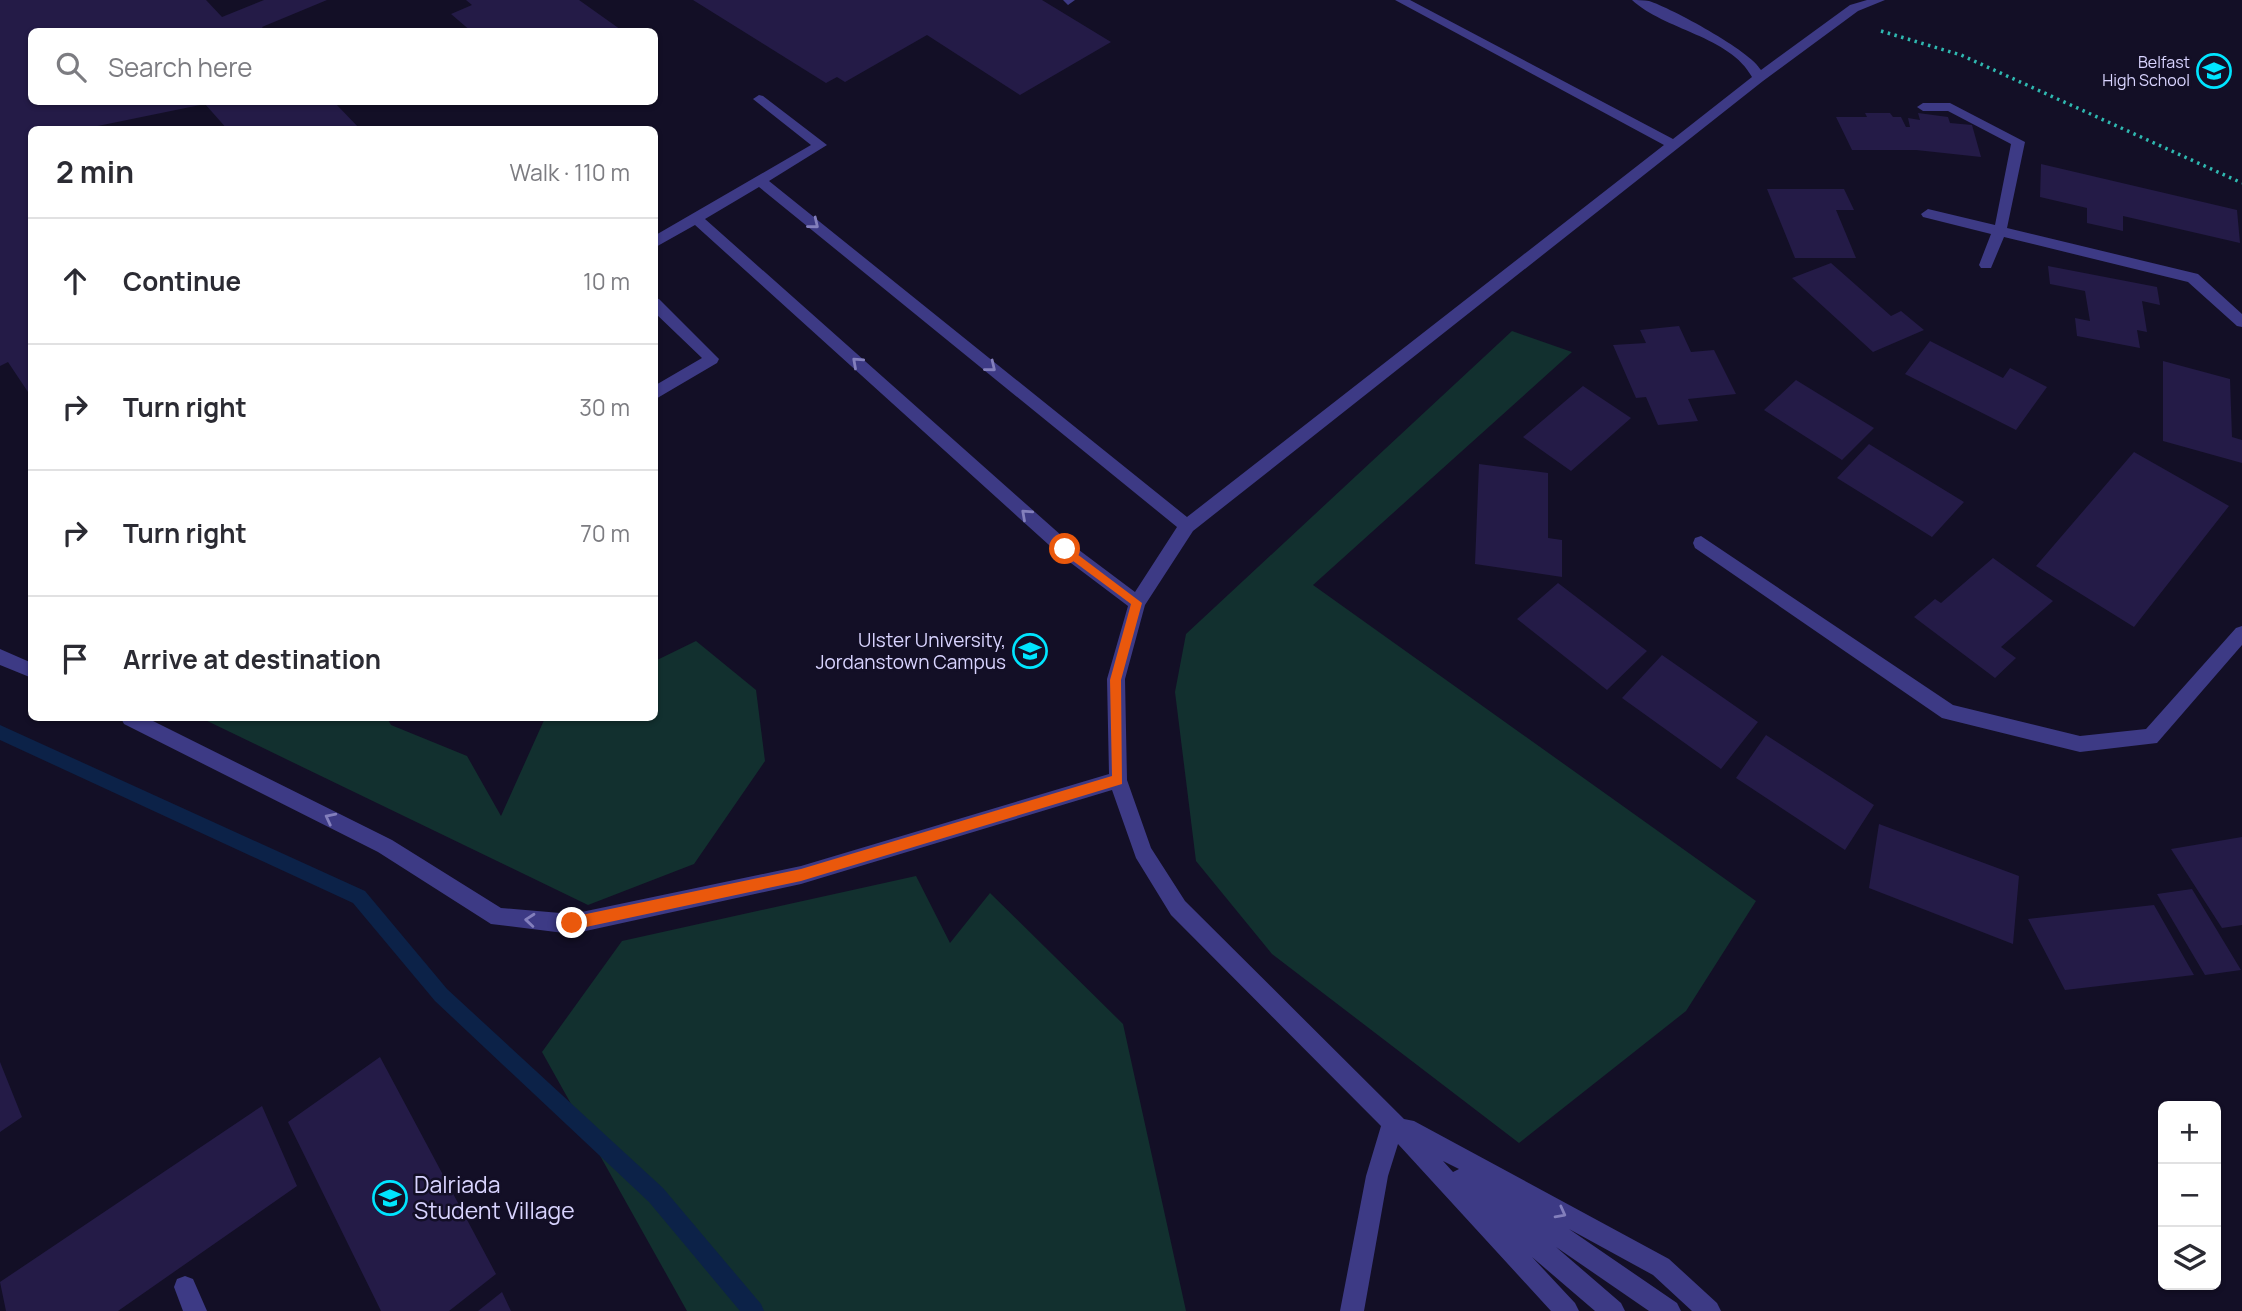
<!DOCTYPE html>
<html lang="en">
<head>
<meta charset="utf-8">
<style>
	:root { --surface:#fff; --page:#f2f2f3; --text:#2b2b33; --muted:#7c7c81; --line:#e1e1e2 }
	body { margin:0; font-family:Manrope,sans-serif; background:var(--page); color:var(--text) }
	.controls { position:absolute; right:21px; bottom:21px; display:grid; overflow:hidden; border-radius:10px; box-shadow:0 2px 5px #0004 }
	.controls button { width:63px; height:63px; display:grid; place-items:center; padding:0; border:0; border-bottom:2px solid var(--line); background:var(--surface); color:var(--text); font:35px sans-serif }
	.stop { position:absolute; width:21px; height:21px; margin:-16px; border:5px solid #ea580c; border-radius:50%; background:#fff }
	.stop.end { background:#ea580c; border-color:#fff; box-shadow:0 2px 7px #0008 }
	.list { margin:0; padding:0; list-style:none }
	h2 { display:flex; justify-content:space-between; align-items:center; height:91px; margin:0; padding:0 28px; font-size:30px }
	h2 small { font-size:23px; font-weight:400; color:var(--muted) }
	.list li { display:grid; grid-template-columns:46px 1fr auto; gap:21px; align-items:center; box-sizing:border-box; height:126px; padding:0 28px; border-top:2px solid var(--line) }
	.list b { display:block; font-size:26px; white-space:nowrap }
	.list em { font-size:23px; font-style:normal; color:var(--muted) }
	.icon { flex:none; width:38px; height:38px; fill:none; stroke:currentColor; stroke-width:2; stroke-linecap:round; stroke-linejoin:round }
	.map { position:relative; flex:none; width:2242px; height:1311px; overflow:hidden }
	.search { position:absolute; background:var(--surface); box-shadow:0 2px 5px #0004; left:28px; top:28px; width:630px; height:77px; display:flex; align-items:center; gap:18px; box-sizing:border-box; padding:0 24px; border-radius:10px; color:var(--muted); font-size:26px }
	.panel { position:absolute; background:var(--surface); box-shadow:0 2px 5px #0004; left:28px; top:126px; width:630px; height:595px; border-radius:10px }
	.map>svg:first-child { display:block }
	.green { fill:#12302f }
	.lines { fill:none; stroke-linecap:round; stroke-linejoin:round }
	.stream { fill:#0c2248; fill-rule:evenodd }
	.building { fill:#241b47 }
	.path { stroke:#2fb8b0; stroke-width:3.5; stroke-dasharray:2.5 4.5; stroke-linecap:butt }
	.minor { fill:#3d3a85; fill-rule:evenodd }
	.oneway { stroke:#837fbc }
	.route { fill:#ea580c }
	.labels { text-anchor:middle; stroke-width:5; stroke-linejoin:round; paint-order:stroke }
	.far-poi-label { font-size:16px; fill:#d9d4ff; stroke:#130f26; text-anchor:end }
	.poi-label { font-size:19px; fill:#d9d4ff; stroke:#130f26; text-anchor:end }
	.near-poi-label { font-size:23px; fill:#d9d4ff; stroke:#130f26; text-anchor:start }
</style>
</head>
<body>
<div class="map">
<svg width="2242" height="1311" viewBox="0 0 2242 1311">
	<rect width="100%" height="100%" fill="#130f26"/>
	<path class="green" d="M1512 331 1572 352 1313 585 1756 901 1686 1011 1519 1143 1272 954 1196 861 1175 692 1186 634Z
		M696 641 756 690 765 761 694 864 588 905 201 718H387L391 725 467 756 501 816 545 718H654L655 661Z
		M916 876 950 943 990 893 1123 1024 1186 1311H687L542 1052 622 941Z"/>
	<g class="lines">
		<path class="stream" d="M0 725 365 891 447 989 663 1188 761 1304 764 1311H740L649 1202 435 1001 353 903 0 740Z"/>
	</g>
	<path class="building" d="M0 0H206L222 17 264 0H327L262 27 266 32H32V102H334L361 130H228L205 104 88 128 90 130H32V398L8 362 0 366Z
		M466 0H579L624 32H472L451 14 472 5Z
		M693 0H1042L1111 42 1020 95 927 35 845 82 837 77 826 83Z
		M1865 113H1890L1893 117H1901L1906 127H1910L1908 118 1920 120 1918 113 1948 117 1950 123 1972 125 1981 157 1916 150H1852L1836 117H1867Z
		M2041 164 2237 210 2240 243 2123 216V231L2087 223V208L2040 197Z
		M1767 189H1844L1854 210H1836L1856 258H1795Z
		M1831 263 1891 316 1901 311 1924 330 1873 352 1792 278Z
		M2048 266 2157 287 2160 305 2142 301 2147 332 2137 330 2140 348 2077 336 2075 318 2090 321 2085 291 2050 284Z
		M1679 326 1691 352 1714 350 1736 394 1688 399 1698 421 1658 425 1646 397 1636 398 1613 345 1646 343 1640 330Z
		M1930 341 2003 378 2010 368 2047 387 2016 430 1905 374Z
		M2163 361 2230 379 2232 437 2242 440V463L2163 441Z
		M1796 380 1874 428 1842 460 1764 410Z
		M1583 386 1631 418 1571 471 1523 437Z
		M1869 444 1964 502 1932 537 1837 478Z
		M2134 452 2229 506 2134 627 2036 566Z
		M1479 464 1548 473V538L1562 540V577L1475 564Z
		M1993 558 2053 601 2001 647 2016 658 1995 678 1914 617 1935 599 1941 603Z
		M1558 583 1647 651 1607 690 1517 619Z
		M1662 655 1758 722 1721 769 1622 698Z
		M1766 735 1874 805 1845 850 1736 778Z
		M1879 824 2019 876 2013 944 1869 888Z
		M2242 837V925L2222 928 2171 849Z
		M2192 889 2241 970 2205 975 2157 894Z
		M2154 905 2194 975 2065 990 2028 919Z
		M380 1057 496 1274 449 1311H381L288 1122Z
		M0 1062 22 1117 0 1132Z
		M262 1106 297 1186 118 1311H6L0 1282Z
		M502 1292 511 1311H478Z"/>
	<g class="lines">
		<path class="path" d="M1881 31 1961 55 2242 183"/>
		<path class="minor" d="M1063 0H1075L1068 5Z
			M1395 0H1410L1673 139 1752 77C1730 36 1664 30 1632 0 1637 0 1644 0 1649 1 1671 8 1751 51 1761 70L1850 5 1867 0H1885L1858 11 1763 81 1193 531 1145 605 1125 679 1127 780 1151 848 1185 901 1404 1119 1414 1121 1669 1259 1717 1303 1721 1311H1692L1653 1275 1569 1229 1677 1303 1681 1311H1649L1556 1247 1621 1303 1625 1311H1595L1532 1257 1575 1303 1579 1311H1551L1398 1144 1388 1176 1364 1311H1340L1366 1176 1381 1126 1171 915 1136 858 1112 790 801 884 572 934 491 924 378 852 124 724 121 718H147L392 840 501 908 572 914 801 866 1109 774 1107 679 1128 606 1059 554 695 225 654 248V236L811 145 753 99 759 95 763 96 827 145 769 181 1187 517 1664 145ZM759 187 1177 527 1135 592 1071 544 705 219ZM1443 1161 1459 1169 1453 1172Z
			M1950 103 2025 142 2007 228 2198 274 2242 314V327L2237 326 2188 282 2004 237 1991 268H1981L1979 265 1991 234 1923 217 1921 214 1928 209 1995 225 2011 144 1948 111H1923L1917 107 1923 103Z
			M654 298 659 299 719 359 717 363 654 400V386L702 358 654 312Z
			M1701 536 1953 705 2080 736 2146 729 2236 628 2242 626V645L2157 743 2080 752 1942 718 1695 548 1693 543 1695 538Z
			M0 649 32 663V678L0 665Z
			M185 1276 193 1279 207 1311H183L174 1287 177 1279Z"/>
	</g>
	<defs><path id="oneway-chevron" d="M-2-3.5L2.5 0L-2 3.5" fill="none" stroke-width="1.6" stroke-linecap="round" stroke-linejoin="round" transform="scale(1.75)"/></defs>
	<g class="oneway">
		<use href="#oneway-chevron" transform="translate(814 224) rotate(39)"/>
		<use href="#oneway-chevron" transform="translate(857 362) rotate(-138)"/>
		<use href="#oneway-chevron" transform="translate(991 367) rotate(39)"/>
		<use href="#oneway-chevron" transform="translate(1026 514) rotate(-138)"/>
		<use href="#oneway-chevron" transform="translate(330 818) rotate(-153)"/>
		<use href="#oneway-chevron" transform="translate(530 920) rotate(-175)"/>
		<use href="#oneway-chevron" transform="translate(1561 1213) rotate(28)"/>
	</g>
	<path class="route" d="M1065 545 1142 603 1121 680 1122 784 801 881 572 930 568 928V919L572 917 801 869 1112 776 1110 680 1131 604 1061 552 1059 549Z"/>
	<defs>
		<g id="school-ring" transform="scale(1.75)"><circle r="9.5" fill="#130f26" stroke="#00e5ff" stroke-width="1.5"/><path d="M0-5L7-2L0 1L-7-2ZM-4 1L0 2.5L4 1V4Q0 6-4 4Z" fill="#00e5ff"/></g>
		<g id="university-ring" transform="scale(1.75)"><circle r="9.5" fill="#130f26" stroke="#00e5ff" stroke-width="1.5"/><path d="M0-5L7-2L0 1L-7-2ZM-4 1L0 2.5L4 1V4Q0 6-4 4Z" fill="#00e5ff"/></g>
	</defs>
	<g fill-rule="evenodd">
		<use href="#school-ring" x="2214" y="71"/>
		<use href="#university-ring" x="1030" y="651"/>
		<use href="#university-ring" x="390" y="1198"/>
	</g>
	<g class="labels">
		<g class="far-poi-label">
			<text x="2190" y="68">Belfast<tspan x="2190" dy="18">High School</tspan></text>
		</g>
		<g class="poi-label">
			<text x="1006" y="647">Ulster University,<tspan x="1006" dy="22">Jordanstown Campus</tspan></text>
		</g>
		<g class="near-poi-label">
			<text x="414" y="1193">Dalriada<tspan x="414" dy="26">Student Village</tspan></text>
		</g>
	</g>
</svg>
<div class="controls">
<button>+</button>
<button>−</button>
<button><svg class="icon" aria-label="layers" viewBox="0 0 24 24"><path d="M12 4l9 5-9 5-9-5zM3 14l9 5 9-5"/></svg></button>
</div>
<div class="stop" style="left:1065px;top:549px"></div>
<div class="stop end" style="left:572px;top:923px"></div>
<div class="search"><svg class="icon" aria-label="search" viewBox="0 0 24 24"><circle cx="10" cy="10" r="6"/><path d="M15 15l6 6"/></svg>Search here</div>
<section class="panel">
<h2>2 min<small>Walk · 110 m</small></h2>
<ul class="list">
<li><svg class="icon" aria-label="ahead" viewBox="0 0 24 24"><path d="M12 20V5M6 11l6-6 6 6"/></svg><div><b>Continue</b></div><em>10 m</em></li>
<li><svg class="icon" aria-label="right" viewBox="0 0 24 24"><path d="M7 20v-9h11M14 6l5 5-5 5"/></svg><div><b>Turn right</b></div><em>30 m</em></li>
<li><svg class="icon" aria-label="right" viewBox="0 0 24 24"><path d="M7 20v-9h11M14 6l5 5-5 5"/></svg><div><b>Turn right</b></div><em>70 m</em></li>
<li><svg class="icon" aria-label="arrive" viewBox="0 0 24 24"><path d="M6 21V4h12l-3 4 3 4H6"/></svg><div><b>Arrive at destination</b></div></li>
</ul>
</section>
</div>
</body>
</html>
